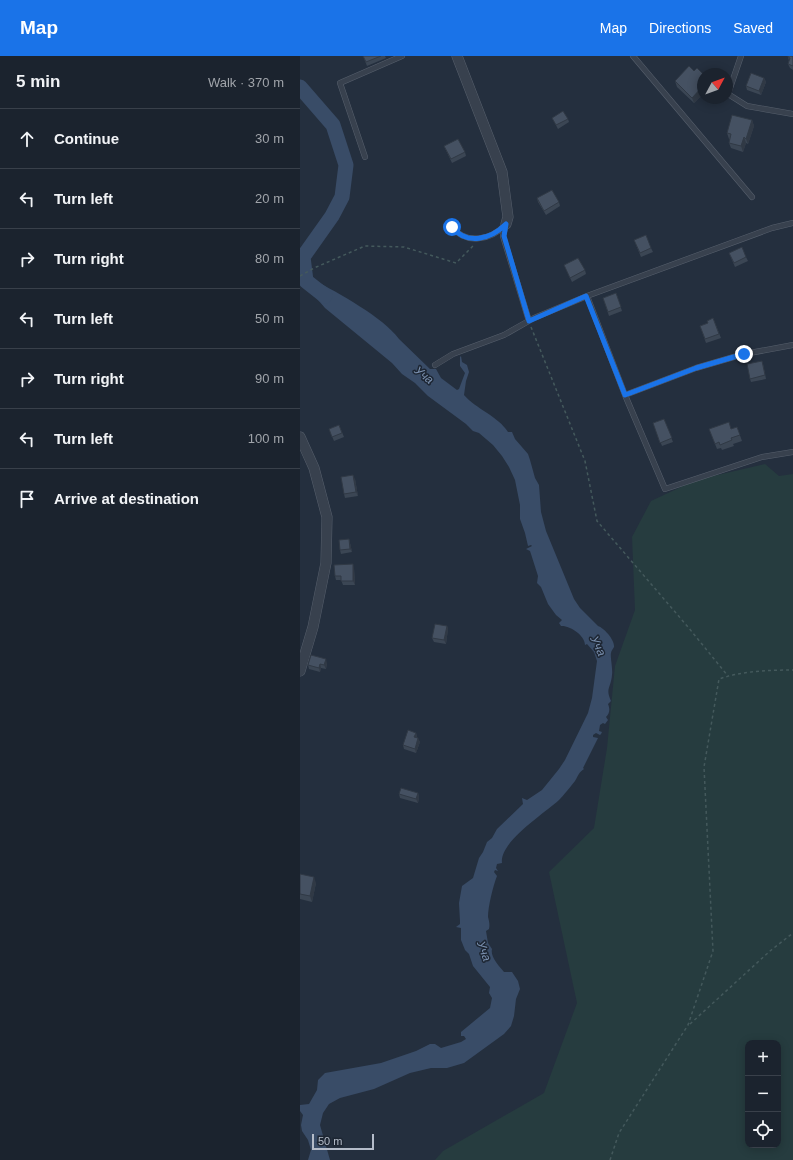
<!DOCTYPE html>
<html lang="en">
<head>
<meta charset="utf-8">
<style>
	:root { --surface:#1b232e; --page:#242b36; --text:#f1f3f6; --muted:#a0a4aa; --line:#39404a; --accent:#1a73e8 }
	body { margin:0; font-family:Arial,sans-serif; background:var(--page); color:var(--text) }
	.controls { position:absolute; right:12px; bottom:12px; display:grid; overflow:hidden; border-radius:8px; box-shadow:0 2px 10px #0003 }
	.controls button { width:36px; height:36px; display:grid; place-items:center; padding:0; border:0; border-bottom:1px solid var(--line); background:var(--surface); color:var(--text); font:20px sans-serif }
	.compass { position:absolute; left:397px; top:12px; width:36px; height:36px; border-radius:50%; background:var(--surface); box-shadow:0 2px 10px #0003; rotate:49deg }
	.scale { position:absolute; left:12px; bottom:10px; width:62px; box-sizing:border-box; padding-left:4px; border:2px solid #b4bcc9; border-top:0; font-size:11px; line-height:14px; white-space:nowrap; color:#b4bcc9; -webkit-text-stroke:3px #1d2633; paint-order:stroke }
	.stop { position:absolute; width:12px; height:12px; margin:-9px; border:3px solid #1a73e8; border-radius:50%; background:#fff }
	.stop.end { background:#1a73e8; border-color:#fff; box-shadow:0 1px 4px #0008 }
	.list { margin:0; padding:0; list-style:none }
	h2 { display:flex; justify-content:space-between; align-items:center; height:52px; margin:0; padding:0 16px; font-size:17px }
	h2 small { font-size:13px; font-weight:400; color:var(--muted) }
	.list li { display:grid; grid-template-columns:26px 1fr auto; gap:12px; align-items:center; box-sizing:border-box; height:60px; padding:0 16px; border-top:1px solid var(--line) }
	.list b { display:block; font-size:15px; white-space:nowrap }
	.list em { font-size:13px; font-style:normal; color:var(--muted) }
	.icon { flex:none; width:22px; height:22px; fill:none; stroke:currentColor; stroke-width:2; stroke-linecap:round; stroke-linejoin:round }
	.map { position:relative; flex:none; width:493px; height:1104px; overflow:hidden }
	header { display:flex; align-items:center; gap:24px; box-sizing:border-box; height:56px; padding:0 20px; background:var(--accent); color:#fff }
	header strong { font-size:19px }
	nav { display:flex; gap:22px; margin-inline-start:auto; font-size:14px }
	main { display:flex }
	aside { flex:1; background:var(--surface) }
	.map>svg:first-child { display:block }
	.green { fill:#263c3f; fill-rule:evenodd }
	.water { fill:#394c67 }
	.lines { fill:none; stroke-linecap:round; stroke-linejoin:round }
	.river { stroke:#394c67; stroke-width:15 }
	.lane-casing { stroke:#565f6c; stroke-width:6 }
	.street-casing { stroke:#565f6c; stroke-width:11 }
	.path { stroke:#44595c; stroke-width:1.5; stroke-dasharray:3 3; stroke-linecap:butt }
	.lane { stroke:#38414e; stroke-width:5 }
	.street { stroke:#38414e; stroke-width:10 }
	.wall { fill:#3b4654 }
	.shaded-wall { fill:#303945 }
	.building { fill:#455162; stroke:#303945 }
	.route { stroke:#1a73e8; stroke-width:5 }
	.labels { text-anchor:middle; stroke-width:3; stroke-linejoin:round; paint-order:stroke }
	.water-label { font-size:12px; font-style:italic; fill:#7c92b1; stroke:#1d2633 }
</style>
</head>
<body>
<header>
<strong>Map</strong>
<nav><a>Map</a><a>Directions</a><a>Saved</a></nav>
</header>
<main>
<aside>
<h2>5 min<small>Walk · 370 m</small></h2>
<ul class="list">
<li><svg class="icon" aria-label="ahead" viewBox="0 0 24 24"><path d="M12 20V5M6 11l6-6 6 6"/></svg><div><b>Continue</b></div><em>30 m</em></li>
<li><svg class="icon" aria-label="left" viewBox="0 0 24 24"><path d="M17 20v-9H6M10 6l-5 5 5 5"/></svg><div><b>Turn left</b></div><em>20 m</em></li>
<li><svg class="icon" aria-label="right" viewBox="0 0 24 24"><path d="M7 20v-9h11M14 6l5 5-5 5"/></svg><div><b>Turn right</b></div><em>80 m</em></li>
<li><svg class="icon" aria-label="left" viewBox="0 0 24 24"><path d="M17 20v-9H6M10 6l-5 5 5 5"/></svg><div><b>Turn left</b></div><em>50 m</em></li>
<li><svg class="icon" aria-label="right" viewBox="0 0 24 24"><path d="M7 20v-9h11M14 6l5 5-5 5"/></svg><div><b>Turn right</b></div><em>90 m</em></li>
<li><svg class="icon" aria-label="left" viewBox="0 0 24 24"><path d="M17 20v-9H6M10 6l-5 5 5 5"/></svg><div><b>Turn left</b></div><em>100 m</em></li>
<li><svg class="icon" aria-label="arrive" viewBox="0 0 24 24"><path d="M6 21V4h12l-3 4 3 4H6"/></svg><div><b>Arrive at destination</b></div></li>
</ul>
</aside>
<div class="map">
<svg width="493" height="1104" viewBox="0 0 493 1104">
	<rect width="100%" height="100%" fill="#242f3e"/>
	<path class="green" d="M465 408 479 420 493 418V1104H135L143 1095 244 1037 277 947 249 816 294 772 307 692 315 610 335 554 332 481 351 445 396 424ZM448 987H478V1089H448Z"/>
	<path class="water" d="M14 224C38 237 83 261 99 283L130 313H136L141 322 157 334 159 333 165 317 160 310V301L161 300 162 306 167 309 169 316 166 325 164 339C176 353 198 360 208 376H212L215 383 228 398 230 404 235 422 239 429 241 456 246 475 274 543 280 552 298 570C304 572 315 584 314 591 313 593 311 595 311 597 310 600 313 613 312 619 311 632 305 632 311 645L308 648C310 653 310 657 306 661L308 664 305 668 303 667 300 669 299 675 302 676 301 678 300 679 296 677 293 679V681L298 682 283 712 284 713C279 716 278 720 275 725 272 729 263 740 259 744 245 757 199 786 202 807L197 808 196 812 198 815 195 814 194 816 197 820C193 830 188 851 188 861 189 865 190 868 189 873L186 875 188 887 192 893C190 901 199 910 204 916H212L218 925 220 933 216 943 214 960 211 970 204 978 164 1007 147 1012H131L110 1017 74 1033 40 1042 29 1048 23 1057 20 1069 30 1104H8L11 1094 8 1084 2 1075 1 1069 3 1059 0 1055V1049L9 1048 17 1034 18 1024 25 1017 81 1007 116 995 130 988H135L141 992 161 986 166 983 164 980H161V976L190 952 192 942 189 937 190 931 173 910 169 898 165 894 161 884V872L156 871 160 868V865L159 847 162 830 173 822 179 802 183 796 187 786 192 782 197 773 223 748 222 742 227 744 242 734 259 713 265 704 288 657 292 642 297 605 294 596 287 588 285 589C285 579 269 569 261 570L259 567 262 564 256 559 248 548 241 531 237 527 238 520 231 498 230 495 226 493 232 490 231 489 228 490 225 477 220 463V449L215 424 209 411 202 400 193 389 179 377 173 375 166 368 128 340 115 327 102 318 92 307 25 252 6 230Z"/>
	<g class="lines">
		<path class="river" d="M0 31 33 69 46 109 42 141 32 160 3 201 6 225 25 240"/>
		<g class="lane-casing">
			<path id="lane" d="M333 0 452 141
				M441 0 428 38 447 50 493 58
				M65 101 40 27 102 0
				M206 168 203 180 229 265
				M152 171C166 189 191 184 205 169
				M287 240 325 339 365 433 462 401 493 396
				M135 309 153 298 204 279 234 262 287 240 472 172 493 167
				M325 339 396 312 444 298 493 289"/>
		</g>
		<g class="street-casing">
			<path id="street" d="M157 0 202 116 208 161 206 168
				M0 381 14 412 27 461 26 507 13 571 0 615"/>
		</g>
		<path class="path" d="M0 220 14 212 65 190 104 191 156 207 174 189
			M231 271 285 405 297 465 388 571 428 620
			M390 968 470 895 493 877
			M310 1104 319 1077 388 969 413 895 404 711 419 623C441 615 470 614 493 614"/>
		<use href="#lane" class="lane"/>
		<use href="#street" class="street"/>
	</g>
	<path class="wall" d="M63 0H85L86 2 67 10Z
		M493 0V14L490 12 488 8 489 5 488 1Z
		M403 18V38L394 47 377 31 375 25Z
		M464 22 466 26 461 39 447 34 446 30Z
		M252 62 268 63 269 66 258 73Z
		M452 64 454 70 448 88 446 87 443 96 431 92 429 87 430 83H429L427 77Z
		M144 90 165 96 166 100 152 107Z
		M237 142 259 146 260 150 246 159 238 146Z
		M334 184 351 192 353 196 341 201Z
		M429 197 446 201 448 205 435 211Z
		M264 209 285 214 286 218 272 226Z
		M316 237 322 255 309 260 303 242Z
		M413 262 421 282 406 287 400 270 408 267Z
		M463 308 466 323 451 326 450 323Z
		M364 363 373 386 362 390 353 367Z
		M39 369 44 381 34 385 29 373Z
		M437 371 442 385 433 388 434 390 422 394 421 392 417 393 409 373H431Z
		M55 423 58 440 45 442 44 438Z
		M49 483 50 487 52 496 41 498 40 494Z
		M54 512 55 529H43L41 524H36L35 520Z
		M147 570 148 573 146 588 134 586 132 582Z
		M27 607 26 613 21 612 20 616 9 613 8 609Z
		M116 677 117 681V682L120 686 116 697 104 693 103 689Z
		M118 737 119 741 118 747 100 742 99 738Z
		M0 818 16 827 12 846 0 843Z"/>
	<path class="shaded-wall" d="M464 22 466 26 461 39 459 35Z
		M403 30V38L394 47 392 42Z
		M452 64 454 70 448 88 446 83Z
		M444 81 446 87 443 96 441 90Z
		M53 419 55 423 58 440 56 436Z
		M49 483 50 487 52 496 50 493Z
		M53 508 54 512 55 529 53 525Z
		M147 570 148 573 146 588 144 584Z
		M26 603 27 607 26 613 24 609Z
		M20 608 21 612 20 616 19 612Z
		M116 677 117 681 116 685 114 681Z
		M118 682 120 686 116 697 115 693Z
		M118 737 119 741 118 747 116 743Z
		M14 821 16 827 12 846 10 840Z"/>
	<path class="building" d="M63 0H81L66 6Z
		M488 0H493V10L488 8 490 2 488 1Z
		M389 10 394 15 397 12 403 18V30L392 42 375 25Z
		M451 17 464 22 459 35 446 30Z
		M263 55 268 63 256 69 252 62Z
		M432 59 452 64 446 83 444 81 441 90 429 87 431 78 427 77Z
		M158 83 165 96 151 103 144 90Z
		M252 134 259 146 244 155 237 142Z
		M346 179 351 192 340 197 334 184Z
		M442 191 446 201 434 207 429 197Z
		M278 202 285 214 270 222 264 209Z
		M316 237 321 251 308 256 303 242Z
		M413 262 419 278 405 283 400 270 408 267 407 265Z
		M462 305 465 319 450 323 447 308Z
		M364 363 372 382 360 387 353 367Z
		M429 366 431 373 437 371 440 379 431 382 432 384 420 389 419 386 415 388 409 373Z
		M39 369 42 377 32 381 29 373Z
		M53 419 56 436 44 438 41 421Z
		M49 483 50 493 40 494 39 484Z
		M53 508V525H41V520H35L34 509Z
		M135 568 147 570 144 584 132 582Z
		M11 599 26 603 24 609 20 608 19 612 8 609Z
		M108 674 116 677 114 681 118 682 115 693 103 689Z
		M101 732 118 737 116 743 99 738Z
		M0 818 14 821 10 840 0 838Z"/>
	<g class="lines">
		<path class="route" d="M152 171C167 190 191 183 206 168L204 180 229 265 286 240 325 339 396 312 444 298"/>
	</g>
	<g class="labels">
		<g class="water-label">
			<text transform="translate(124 319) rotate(39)" y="4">Уча</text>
			<text transform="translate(298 590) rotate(65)" y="4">Уча</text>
			<text transform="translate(184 895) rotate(70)" y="4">Уча</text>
		</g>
	</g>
</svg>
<div class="controls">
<button>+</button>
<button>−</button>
<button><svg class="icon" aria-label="locate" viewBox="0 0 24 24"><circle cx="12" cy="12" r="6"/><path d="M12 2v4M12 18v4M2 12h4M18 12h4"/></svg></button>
</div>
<svg class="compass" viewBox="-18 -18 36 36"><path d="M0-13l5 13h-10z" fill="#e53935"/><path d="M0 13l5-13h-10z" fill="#a0a4aa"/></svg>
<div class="scale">50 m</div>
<div class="stop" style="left:152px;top:171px"></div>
<div class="stop end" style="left:444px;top:298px"></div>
</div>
</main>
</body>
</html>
